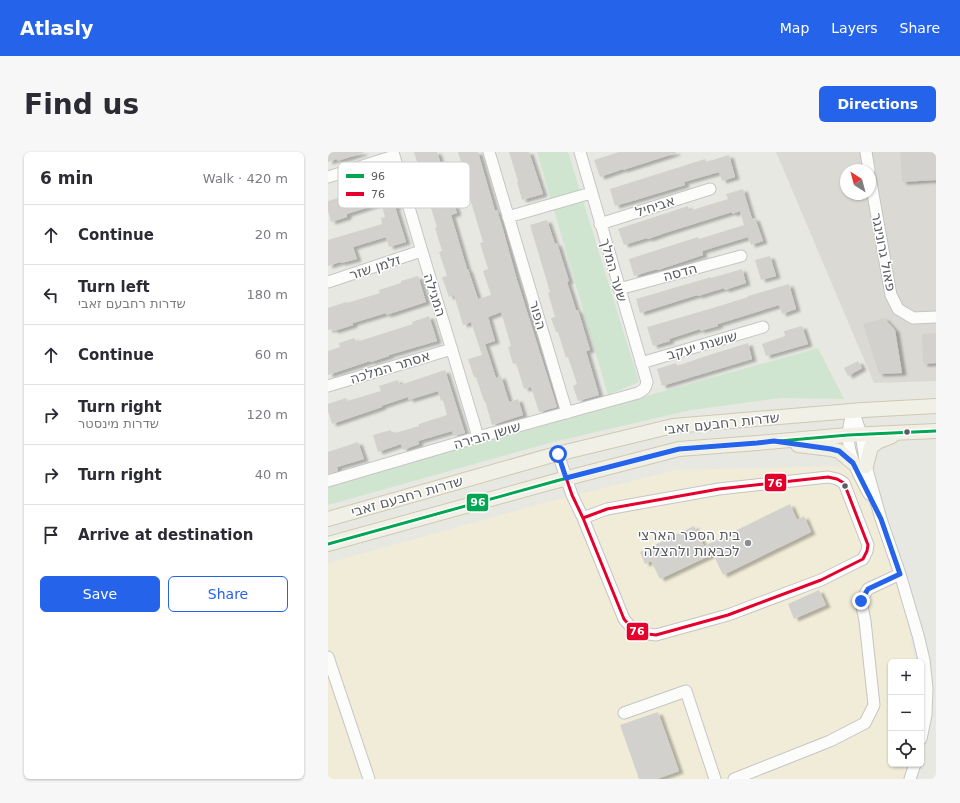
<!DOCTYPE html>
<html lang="en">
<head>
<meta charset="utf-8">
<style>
	:root { --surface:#fff; --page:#f7f7f7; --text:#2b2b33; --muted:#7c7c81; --line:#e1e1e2; --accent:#2563eb }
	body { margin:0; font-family:"DejaVu Sans",Heebo,sans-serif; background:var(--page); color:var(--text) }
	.controls { position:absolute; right:12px; bottom:12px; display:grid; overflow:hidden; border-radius:6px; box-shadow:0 1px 3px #0004 }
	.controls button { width:36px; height:36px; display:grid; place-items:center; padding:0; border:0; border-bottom:1px solid var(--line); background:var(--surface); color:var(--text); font:20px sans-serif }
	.compass { position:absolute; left:512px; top:12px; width:36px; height:36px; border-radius:50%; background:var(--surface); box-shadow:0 1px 3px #0004; rotate:324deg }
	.stop { position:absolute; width:12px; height:12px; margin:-9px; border:3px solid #2563eb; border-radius:50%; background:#fff }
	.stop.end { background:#2563eb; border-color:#fff; box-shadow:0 1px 4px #0008 }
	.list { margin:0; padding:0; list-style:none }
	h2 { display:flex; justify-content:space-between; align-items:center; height:52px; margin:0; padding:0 16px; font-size:17px }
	h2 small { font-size:13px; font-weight:400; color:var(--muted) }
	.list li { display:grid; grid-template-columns:26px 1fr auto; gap:12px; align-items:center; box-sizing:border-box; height:60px; padding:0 16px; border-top:1px solid var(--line) }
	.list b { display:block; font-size:15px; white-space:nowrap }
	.list p { margin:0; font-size:13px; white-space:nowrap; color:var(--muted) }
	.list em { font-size:13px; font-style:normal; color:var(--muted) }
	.actions { display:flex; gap:8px; padding:12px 16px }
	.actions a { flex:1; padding:9px 0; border:1px solid var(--accent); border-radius:6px; text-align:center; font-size:14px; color:var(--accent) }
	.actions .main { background:var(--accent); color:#fff }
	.icon { flex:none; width:22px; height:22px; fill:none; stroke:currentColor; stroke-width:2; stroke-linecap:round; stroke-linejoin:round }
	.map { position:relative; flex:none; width:608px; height:627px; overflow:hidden; border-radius:6px }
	header { display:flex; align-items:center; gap:24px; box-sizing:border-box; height:56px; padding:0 20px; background:var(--accent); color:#fff }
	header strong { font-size:19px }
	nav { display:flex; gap:22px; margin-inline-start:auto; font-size:14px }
	.intro { display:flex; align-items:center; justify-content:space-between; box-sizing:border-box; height:96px; padding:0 24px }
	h1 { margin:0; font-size:28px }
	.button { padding:10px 18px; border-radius:6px; background:var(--accent); color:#fff; font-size:14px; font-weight:700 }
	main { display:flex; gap:24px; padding:0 24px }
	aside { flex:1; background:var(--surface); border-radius:6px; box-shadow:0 1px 3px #0004 }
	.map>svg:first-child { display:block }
	.industrial { fill:#dad9d4; fill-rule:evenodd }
	.green { fill:#d0e5cf }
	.sand { fill:#f1ecd7 }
	.building { fill:#d2d1ce; filter:url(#shadow) }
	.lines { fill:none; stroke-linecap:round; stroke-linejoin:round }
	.minor-casing { stroke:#c5c5c5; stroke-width:13 }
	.major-casing { stroke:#d0c9b2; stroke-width:16 }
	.minor { stroke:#fcfcfb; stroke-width:11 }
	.major { stroke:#f0f0e6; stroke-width:14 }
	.bus-1-casing { stroke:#fff; stroke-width:6 }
	.bus-2-casing { stroke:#fff; stroke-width:6 }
	.bus-1 { stroke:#00a651; stroke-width:3 }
	.bus-2 { stroke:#e4002b; stroke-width:3 }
	.route { stroke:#2563eb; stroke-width:5 }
	.bus-dot { fill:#595c60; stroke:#fff; stroke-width:1.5 }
	.poi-dot { fill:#8b8d8e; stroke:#fff; stroke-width:1.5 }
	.labels { text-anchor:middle; stroke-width:3; stroke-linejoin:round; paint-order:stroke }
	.street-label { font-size:14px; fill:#595c60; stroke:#fff }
	.poi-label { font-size:14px; fill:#595c60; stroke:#fff; text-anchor:end }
	.key { fill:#fff; stroke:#cdcecf; stroke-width:1 }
	.key-label { font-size:11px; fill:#595c60 }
	.line-badge { stroke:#fff; stroke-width:1.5 }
	.badge-label { font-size:11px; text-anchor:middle; font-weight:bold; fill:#fff }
</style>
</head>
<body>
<header>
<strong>Atlasly</strong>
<nav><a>Map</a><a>Layers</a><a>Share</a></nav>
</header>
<div class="intro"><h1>Find us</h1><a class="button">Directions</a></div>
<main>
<aside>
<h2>6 min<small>Walk · 420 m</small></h2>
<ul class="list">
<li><svg class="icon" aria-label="ahead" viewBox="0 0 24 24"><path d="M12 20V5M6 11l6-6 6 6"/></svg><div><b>Continue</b></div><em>20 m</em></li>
<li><svg class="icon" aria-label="left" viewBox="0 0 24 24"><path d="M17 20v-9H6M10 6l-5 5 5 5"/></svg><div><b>Turn left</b><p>שדרות רחבעם זאבי</p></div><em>180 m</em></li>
<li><svg class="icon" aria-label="ahead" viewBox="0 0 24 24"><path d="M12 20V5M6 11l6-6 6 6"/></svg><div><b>Continue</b></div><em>60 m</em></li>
<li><svg class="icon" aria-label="right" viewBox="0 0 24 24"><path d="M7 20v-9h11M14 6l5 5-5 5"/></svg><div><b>Turn right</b><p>שדרות מינסטר</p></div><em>120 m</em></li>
<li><svg class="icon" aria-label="right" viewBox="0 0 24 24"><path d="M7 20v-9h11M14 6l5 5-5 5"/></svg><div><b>Turn right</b></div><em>40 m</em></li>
<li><svg class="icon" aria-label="arrive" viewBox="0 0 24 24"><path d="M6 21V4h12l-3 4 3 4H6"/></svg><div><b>Arrive at destination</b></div></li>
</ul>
<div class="actions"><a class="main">Save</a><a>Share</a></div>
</aside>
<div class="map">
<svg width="608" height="627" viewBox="0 0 608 627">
	<defs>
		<filter id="shadow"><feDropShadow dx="4.5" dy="2.5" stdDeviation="1" flood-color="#0004"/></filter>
	</defs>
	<rect width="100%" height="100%" fill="#e8e8e3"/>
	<path class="industrial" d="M448 0H608V229L546 231ZM518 18H542V42H518Z"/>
	<path class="green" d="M209 0H240L311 230 280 243Z
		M490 196 516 247 453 246 363 258 225 290 0 353V333Z"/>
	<path class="sand" d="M518 314 552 373 577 457 587 510H563V612H580L577 627H0V411L223 349 348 318Z"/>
	<path class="building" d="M0 0H35V1L9 9V7L0 10Z
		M86 0H109L129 61 123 63 139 117H140L150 147 163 143 155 119 160 117 152 91 155 90 140 40 142 39 130 0H150L167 59 169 58 174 74 189 128 229 255 211 260 203 235 196 237 188 211 185 212 180 195 183 194 173 160 160 165 167 189 157 192 168 226 173 224 181 250 190 247 195 263 164 273 157 249H156L148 225H146L140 207 154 203 143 170 135 173 126 143 121 145 114 125 119 124 111 100 114 99 107 76 109 75 98 41 93 42 89 28 94 26Z
		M181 0H201L215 42 194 48 189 30 190 29Z
		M291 0H348V1L295 18V17L272 25 266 8Z
		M572 0H608V28L574 30Z
		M401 3 407 25 394 29 391 20 356 30 357 33 311 47 287 54 282 37 377 7 378 10Z
		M60 24 69 55H67L78 90 61 95 58 85 25 95 29 107 13 111 12 110 0 114V88L54 72 53 66 57 65 53 51 19 62V65L3 70 0 59V49L20 43 19 41 47 33 46 28Z
		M415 37 424 67 427 66 435 89 423 93 420 85 374 99 375 103 330 118 329 117 306 124 301 107 370 85 371 87 416 73 412 59 404 62V60L337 81 320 87 319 86 296 93 290 77 360 54 361 59 400 47 398 42Z
		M219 68 227 92 229 91 241 129 239 130 248 158H250L262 198 258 199 271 243 250 249 245 234 249 232 240 205 238 206 230 180H228L223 166 227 165 220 141 222 140 202 73Z
		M442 104 448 124 433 128 427 108Z
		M414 117 418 131 397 138 396 136 370 144 369 143 312 161 308 147 383 125V126Z
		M90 124 98 150 58 163V161L25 171V173L6 179 5 177 0 178V156L18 150 19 151 52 141 51 138 73 131V129Z
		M461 132 468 157 454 162 451 153 390 172V174L372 179V177L341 187 342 189 325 194 319 175 385 156 420 145V144Z
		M101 164 109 189 61 203V204L43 210 42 209 0 223V199L12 195 11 191 26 186 28 190 85 172 84 170Z
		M556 166 567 178 574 221 551 222 535 172Z
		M474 174 480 192 438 204 434 192 457 184 456 179Z
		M608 181V211L595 212 594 182Z
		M420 191 424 207 334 234 329 217 348 211 349 214 378 204Z
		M530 209 534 216 520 224 516 216Z
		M117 218 137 281 126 284 124 279 90 289 91 292 75 298 73 292 50 300 45 283 63 278 64 282 91 274V272L119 263 115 248 113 249 110 239 81 248 80 245 53 254 54 255 4 272 0 259V252L18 246 19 249 53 239 51 234 70 228 72 233Z
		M30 290 36 307 9 315 10 319 0 322V300Z
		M462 352 469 368 476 364 483 380 395 423 385 402 332 427 323 409 317 412 312 400 366 374 376 394Z
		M491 438 498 453 466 467 460 452Z
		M330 560 351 619 329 627H311L292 573Z"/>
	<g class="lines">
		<g class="minor-casing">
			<path id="minor" d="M65 0C92 96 122 190 150 285
				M161 0 239 261
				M538 0 541 18
				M0 25 66 4
				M542 25 563 143 570 157 585 166 608 165
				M180 65 263 41
				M272 72 382 37
				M0 130 93 99
				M291 137 413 104
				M313 211 435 175
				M0 234 124 197
				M524 259 528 267 533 282 538 314 553 367 572 422 590 483 596 508 599 536 598 563 593 587
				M524 259C523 267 520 276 520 284 521 306 531 323 541 342
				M230 302 244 343 255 366 296 467 302 474 312 481 328 483 400 463 493 428 535 407 539 399 540 393 516 331 509 327 500 325 391 337 279 357 255 366
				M0 329 150 285 310 241C316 238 318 236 319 230L252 0
				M0 505 41 627
				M296 561 358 539 387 627
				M406 627 502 589 537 571 546 553 537 469 533 449 540 437 572 422
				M582 627 587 612"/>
		</g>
		<g class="major-casing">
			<path id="major" d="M470 293 503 297 511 299 525 311
				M538 314 543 295 549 290 564 284
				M0 367 221 304 345 274 535 258 608 254
				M0 392 228 329 351 297 429 291 520 283 608 279"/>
		</g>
		<use href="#minor" class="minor"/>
		<use href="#major" class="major"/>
		<g class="bus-1-casing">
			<path id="bus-1" d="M0 392 228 329 351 297 429 291 520 283 608 279"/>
		</g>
		<g class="bus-2-casing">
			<path id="bus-2" d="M230 302 244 343 255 366 296 467 302 474 312 481 328 483 400 463 493 428 535 407 539 399 540 393 516 331 509 327 500 325 391 337 279 357 255 366"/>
		</g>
		<use href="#bus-1" class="bus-1"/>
		<use href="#bus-2" class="bus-2"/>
	</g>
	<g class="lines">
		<path class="route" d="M230 302 238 326 351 297 429 291 446 289 503 297 511 299 525 311 553 367 572 422 540 437 533 449"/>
	</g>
	<g class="bus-dot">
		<circle cx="579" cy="280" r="3.5"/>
		<circle cx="517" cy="334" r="3.5"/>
	</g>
	<circle class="poi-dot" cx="420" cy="391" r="4"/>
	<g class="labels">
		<g class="street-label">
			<text transform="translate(327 54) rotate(-18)" y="5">אביחיל</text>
			<text transform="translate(556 100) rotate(79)" y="5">פאול גרונינגר</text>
			<text transform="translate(47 115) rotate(-18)" y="5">זלמן שזר</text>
			<text transform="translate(286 118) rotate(74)" y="5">שער המלך</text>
			<text transform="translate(352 120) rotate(-15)" y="5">הדסה</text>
			<text transform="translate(107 143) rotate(72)" y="5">המגילה</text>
			<text transform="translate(210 163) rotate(73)" y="5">הפור</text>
			<text transform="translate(374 193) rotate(-16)" y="5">שושנת יעקב</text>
			<text transform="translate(62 215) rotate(-17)" y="5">אסתר המלכה</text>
			<text transform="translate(394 271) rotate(-6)" y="5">שדרות רחבעם זאבי</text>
			<text transform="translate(159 283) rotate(-16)" y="5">שושן הבירה</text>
			<text transform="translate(79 344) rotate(-16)" y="5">שדרות רחבעם זאבי</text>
		</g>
		<g class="poi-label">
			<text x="412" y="388">בית הספר הארצי<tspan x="412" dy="16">לכבאות ולהצלה</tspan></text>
		</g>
	</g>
	<rect x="10" y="10" width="132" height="46" rx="6" class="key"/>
	<rect x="18" y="22" width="18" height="4" fill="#00a651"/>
	<rect x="18" y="40" width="18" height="4" fill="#e4002b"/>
	<g class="key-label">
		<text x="43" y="28">96</text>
		<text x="43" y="46">76</text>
	</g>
	<g class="line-badge">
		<rect x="436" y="321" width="23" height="19" rx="4" fill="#e4002b"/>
		<rect x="138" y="341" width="23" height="19" rx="4" fill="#00a651"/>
		<rect x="298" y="470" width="23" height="19" rx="4" fill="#e4002b"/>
	</g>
	<g class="badge-label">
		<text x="447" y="335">76</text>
		<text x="150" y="354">96</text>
		<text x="309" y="483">76</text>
	</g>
</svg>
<div class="controls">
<button>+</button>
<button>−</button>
<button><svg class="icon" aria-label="locate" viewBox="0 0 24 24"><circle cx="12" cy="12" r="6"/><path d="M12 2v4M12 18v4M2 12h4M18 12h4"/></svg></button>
</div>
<svg class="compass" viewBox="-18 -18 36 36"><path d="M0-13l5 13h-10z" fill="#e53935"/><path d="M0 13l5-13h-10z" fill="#7c7c81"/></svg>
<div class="stop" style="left:230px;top:302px"></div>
<div class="stop end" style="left:533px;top:449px"></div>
</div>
</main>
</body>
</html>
